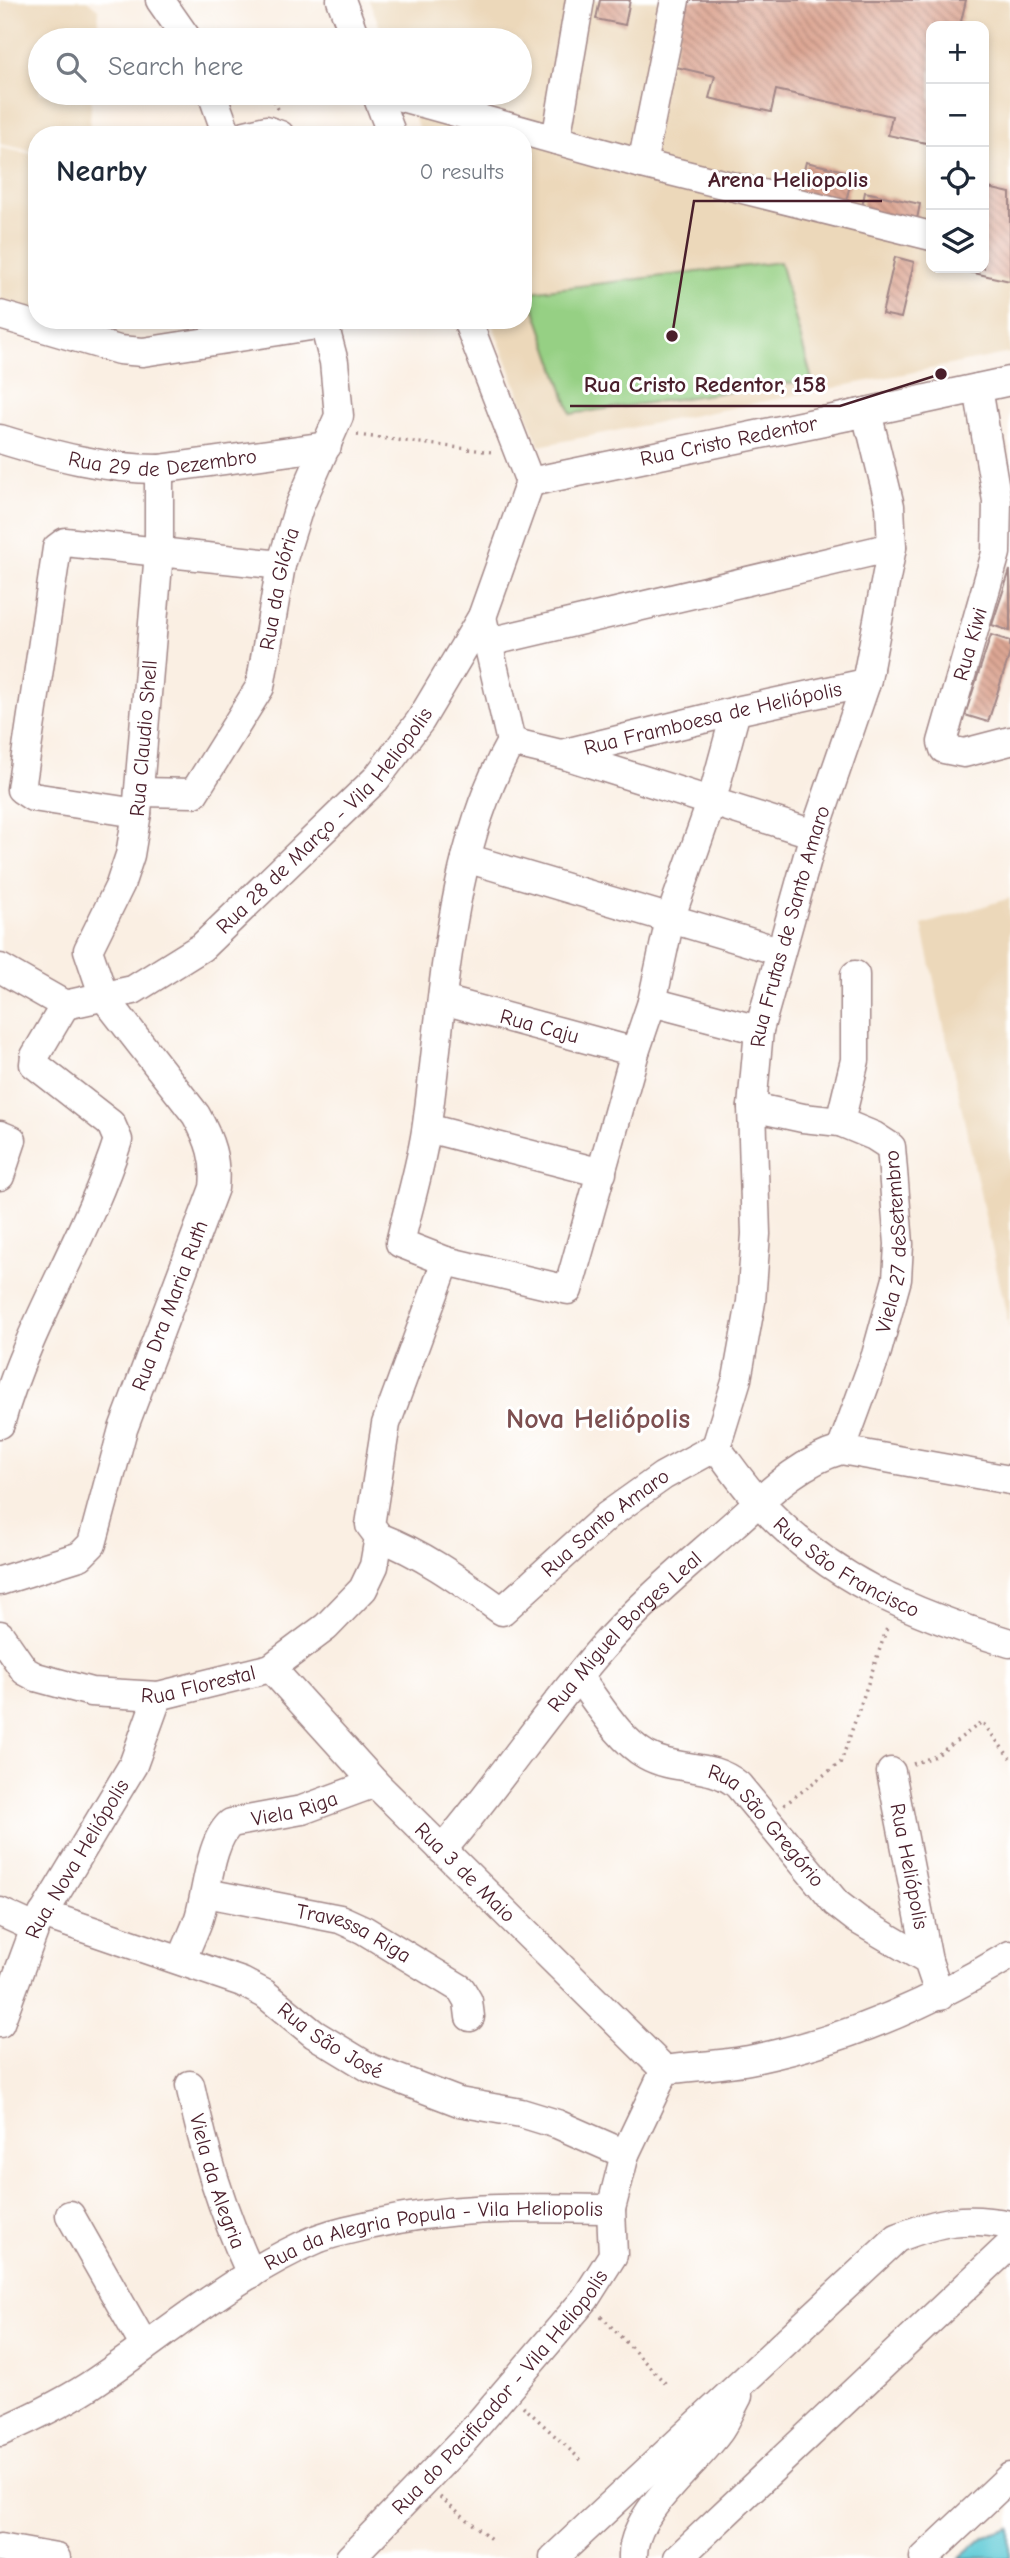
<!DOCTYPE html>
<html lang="en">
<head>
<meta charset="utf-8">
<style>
	:root { --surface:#fff; --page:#f6f6f7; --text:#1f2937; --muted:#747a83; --line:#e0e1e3 }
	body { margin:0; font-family:"Comic Neue",sans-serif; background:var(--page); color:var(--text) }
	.controls { position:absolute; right:21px; top:21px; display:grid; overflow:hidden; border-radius:14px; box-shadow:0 4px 10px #0003 }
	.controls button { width:63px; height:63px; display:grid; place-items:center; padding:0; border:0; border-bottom:2px solid var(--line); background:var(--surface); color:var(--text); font:35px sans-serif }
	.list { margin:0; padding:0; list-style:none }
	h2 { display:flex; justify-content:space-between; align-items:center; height:91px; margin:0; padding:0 28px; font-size:30px }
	h2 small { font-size:23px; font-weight:400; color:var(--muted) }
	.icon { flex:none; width:38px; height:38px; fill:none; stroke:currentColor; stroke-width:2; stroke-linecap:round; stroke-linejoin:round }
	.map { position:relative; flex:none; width:1010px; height:2558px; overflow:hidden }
	.search { position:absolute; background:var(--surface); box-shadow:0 4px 10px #0003; left:28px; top:28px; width:504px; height:77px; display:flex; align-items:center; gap:18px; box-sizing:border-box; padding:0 24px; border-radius:38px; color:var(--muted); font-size:26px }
	.panel { position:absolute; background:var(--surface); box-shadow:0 4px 10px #0003; left:28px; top:126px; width:504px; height:203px; border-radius:28px }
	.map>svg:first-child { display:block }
	.built { fill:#ecd8ba; fill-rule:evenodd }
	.pitch { fill:#96d084; stroke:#707858; stroke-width:2 }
	.water { fill:#5ecad6; stroke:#547480; stroke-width:2 }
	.building { fill:url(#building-back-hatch) }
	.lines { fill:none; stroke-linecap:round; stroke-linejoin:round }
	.minor-casing { stroke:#a28787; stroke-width:31 }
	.path { stroke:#a28787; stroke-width:3.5; stroke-dasharray:2 5; stroke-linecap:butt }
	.minor { stroke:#fff; stroke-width:28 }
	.labels { text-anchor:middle; stroke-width:6; stroke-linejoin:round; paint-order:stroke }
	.street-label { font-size:21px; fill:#4a1f2b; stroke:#fff }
	.district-label { font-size:28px; font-weight:bold; fill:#7d4f50; stroke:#fff }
	.leader { fill:none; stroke:#4a1f2b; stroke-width:2.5 }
	.callout-dot { fill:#4a1f2b; stroke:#fff; stroke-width:2.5 }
	.callout-label { font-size:23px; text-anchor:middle; font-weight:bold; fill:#4a1f2b; stroke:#fff; stroke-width:6; stroke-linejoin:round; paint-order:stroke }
</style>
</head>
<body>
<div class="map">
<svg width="1010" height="2558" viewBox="0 0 1010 2558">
	<defs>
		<pattern id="building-back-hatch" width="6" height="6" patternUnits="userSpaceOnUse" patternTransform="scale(1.75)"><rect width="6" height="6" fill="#dda794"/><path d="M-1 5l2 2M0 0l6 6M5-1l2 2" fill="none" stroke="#b58779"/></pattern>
	</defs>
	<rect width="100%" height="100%" fill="#fff"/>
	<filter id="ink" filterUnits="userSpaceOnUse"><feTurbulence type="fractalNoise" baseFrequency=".0143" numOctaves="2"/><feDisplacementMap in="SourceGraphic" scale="14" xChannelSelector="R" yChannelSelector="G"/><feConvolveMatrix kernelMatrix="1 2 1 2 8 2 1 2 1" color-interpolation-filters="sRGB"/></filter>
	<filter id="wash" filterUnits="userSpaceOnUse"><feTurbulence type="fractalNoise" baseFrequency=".00686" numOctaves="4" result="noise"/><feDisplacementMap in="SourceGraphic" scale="28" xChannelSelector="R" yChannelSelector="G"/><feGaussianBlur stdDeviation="1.57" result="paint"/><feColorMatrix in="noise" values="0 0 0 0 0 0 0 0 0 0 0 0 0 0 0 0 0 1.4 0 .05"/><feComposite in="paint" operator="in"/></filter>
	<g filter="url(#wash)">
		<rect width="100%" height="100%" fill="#faefe3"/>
		<path class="built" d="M0 0H87L99 10 97 40H40V93H92L89 135H37V152L0 144Z
			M369 0H1010V353L539 446 491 320H523V135H421L405 93H520V40H385ZM931 26H984V268H931Z
			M0 148 37 155V315L0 304Z
			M1010 898V1331L922 925Z"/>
		<path class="pitch" d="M780 262 812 380 571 414 529 292Z"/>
		<path class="water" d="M1010 2528V2558H959L985 2536Z"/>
		<g id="blocks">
			<path class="building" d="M600 0H630L625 25 596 19Z
				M686 0H966L960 26H931V144L888 135 892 116 776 90 771 112 709 98 715 76 672 66Z
				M806 162 853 173 845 205 798 193Z
				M984 187 1010 193V281L956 269 984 268Z
				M865 192 920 204 915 229 860 217Z
				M895 257 914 262 901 318 882 314Z
				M1010 570V631L992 625Z
				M991 635 1010 641V653L988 722 965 715Z"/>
		</g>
	</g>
	<g filter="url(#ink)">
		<use href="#blocks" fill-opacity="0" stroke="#a28787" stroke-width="2"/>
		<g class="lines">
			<g class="minor-casing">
				<g id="minor">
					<path d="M160 0 188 40"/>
					<path d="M341 0 356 40"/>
					<path d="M212 93 227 135"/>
					<path d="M376 93 392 135"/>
					<path d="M387 93 642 164 931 236"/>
					<path d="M245 135 266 130 280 135"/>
					<path d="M556 140 580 0"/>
					<path d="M642 164 675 0"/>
					<path d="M0 315 119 350 143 352 323 324"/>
					<path d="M467 320 530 482"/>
					<path d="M978 388 997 501 996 553 942 742 944 749 964 753 1010 741"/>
					<path d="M848 416 1010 381"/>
					<path id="s1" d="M0 439C52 455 104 469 159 469L327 446"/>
					<path id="s2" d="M530 482 867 412 870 429"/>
					<path d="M489 642 892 547"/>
					<path d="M511 742 561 754 814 834"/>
					<path id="s3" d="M561 754 736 711 866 683 869 669"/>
					<path id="s4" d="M139 792 194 793 260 687 281 565 299 507 339 416 334 362 323 320"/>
					<path d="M137 813 33 797 21 789 57 548 65 542 281 565"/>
					<path d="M466 858 779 951"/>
					<path id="s5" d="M0 968 65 1005 133 990 202 947 376 779 420 721 482 617 530 482"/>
					<path id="s6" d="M443 1000 635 1052"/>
					<path d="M652 1002 759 1030"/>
					<path d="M752 1107 803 1118 840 1122"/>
					<path d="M427 1128 602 1173"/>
					<path d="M0 1135 12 1140 0 1176"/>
					<path d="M446 1261 568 1290 635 1052 652 1002 670 919 711 803 736 711"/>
					<path d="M0 1424C28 1324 87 1237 118 1140L111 1124 34 1064 35 1056 65 1005"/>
					<path id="s7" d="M716 1447 737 1379 751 1302 756 1234 752 1107 759 1030 814 834 866 683 892 547 890 506 867 412"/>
					<path id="s8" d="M716 1447C730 1465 743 1485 759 1502 828 1579 913 1614 1010 1643"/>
					<path id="s9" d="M841 1450 876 1355 897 1279 899 1244 891 1147 874 1136 840 1122 855 1060V975"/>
					<path id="s10" d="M379 1537C424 1554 463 1583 502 1611L607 1516 663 1476 716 1447"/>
					<path id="s11" d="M0 1581 80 1556 92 1544 123 1429 214 1188C217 1160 210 1140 196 1115L104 997 88 950 120 885 130 855 137 813 159 552V469"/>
					<path id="s12" d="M0 1635 25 1671 36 1677 91 1692 158 1696 271 1668 326 1627 363 1589 374 1566 379 1537 370 1525 386 1424 446 1261 400 1243C409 1203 422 1163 427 1124 444 1000 448 852 511 742L482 617"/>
					<path id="s13" d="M271 1668 375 1783 665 2070"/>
					<path id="s14" d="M578 1677C598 1702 617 1738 646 1755 676 1772 711 1762 738 1785L836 1903 858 1920 928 1961 940 1996"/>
					<path id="s15" d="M891 1772 928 1961"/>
					<path id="s16" d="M442 1850C498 1785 545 1713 601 1649 640 1604 688 1565 733 1525 766 1496 798 1462 841 1450L1010 1480"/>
					<path id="s17" d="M206 1893 340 1919 364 1930 461 1989 468 2001 470 2017"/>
					<path d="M0 1912 35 1928"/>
					<path id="s18" d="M43 1914 242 1982 265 1994 314 2034 370 2068 459 2102 521 2113 557 2124 625 2154"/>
					<path id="s19" d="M182 1960C187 1946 194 1932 199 1918 207 1892 210 1840 231 1823L302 1810 375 1783"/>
					<path id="s20" d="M0 2023 35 1928 133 1765 158 1696"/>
					<path id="s21" d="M190 2085C205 2155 221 2208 251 2274"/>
					<path d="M70 2215 144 2345"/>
					<path id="s22" d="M0 2432C34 2417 68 2401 98 2380 170 2331 237 2273 317 2239 335 2232 355 2228 374 2224 457 2205 527 2208 611 2209L625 2154 665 2070C694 2066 725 2065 754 2059 846 2040 930 2004 1010 1955"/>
					<path d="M0 2548 56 2558"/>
					<path id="s23" d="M350 2558 467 2437 585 2299 613 2255 611 2209"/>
					<path d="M554 2558 897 2238C940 2221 965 2216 1010 2225"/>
					<path d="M633 2558C631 2512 695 2466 720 2430 727 2419 732 2407 738 2396"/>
					<path d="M678 2558 1010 2245"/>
					<path d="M924 2558 1010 2477"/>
				</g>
			</g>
			<path class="path" d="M278 109 273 98 286 93
				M357 435 492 452
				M913 1764 936 1756 982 1722 1010 1758
				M784 1805 841 1762 888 1625
				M601 2316 666 2384
				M523 2406 583 2462
				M440 2497 491 2539"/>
			<use href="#minor" class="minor"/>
		</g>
	</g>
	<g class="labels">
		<g class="street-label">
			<text dy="7" stroke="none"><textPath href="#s2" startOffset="203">Rua Cristo Redentor</textPath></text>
			<text dy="7" stroke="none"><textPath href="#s1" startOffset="166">Rua 29 de Dezembro</textPath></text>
			<text dy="7" stroke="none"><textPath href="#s4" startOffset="280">Rua da Glória</textPath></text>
			<text transform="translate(970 644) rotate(-74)" y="7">Rua Kiwi</text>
			<text dy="7" stroke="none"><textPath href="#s3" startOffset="156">Rua Framboesa de Heliópolis</textPath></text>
			<text dy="7" stroke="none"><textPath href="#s11" startOffset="975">Rua Claudio Shell</textPath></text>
			<text dy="7" stroke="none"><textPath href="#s5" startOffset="402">Rua 28 de Março - Vila Heliopolis</textPath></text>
			<text dy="7" stroke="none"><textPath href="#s7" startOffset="530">Rua Frutas de Santo Amaro</textPath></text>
			<text dy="7" stroke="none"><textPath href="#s6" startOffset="100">Rua Caju</textPath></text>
			<text dy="7" stroke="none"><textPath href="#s9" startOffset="217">Viela 27 deSetembro</textPath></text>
			<text dy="7" stroke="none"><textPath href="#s11" startOffset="352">Rua Dra Maria Ruth</textPath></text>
			<text dy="7" stroke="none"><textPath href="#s10" startOffset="280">Rua Santo Amaro</textPath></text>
			<text dy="7" stroke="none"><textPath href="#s8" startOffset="180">Rua São Francisco</textPath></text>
			<text dy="7" stroke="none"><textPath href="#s16" startOffset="285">Rua Miguel Borges Leal</textPath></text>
			<text dy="7" stroke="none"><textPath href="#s12" startOffset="222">Rua Florestal</textPath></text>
			<text dy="7" stroke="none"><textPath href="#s19" startOffset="212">Viela Riga</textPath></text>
			<text dy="7" stroke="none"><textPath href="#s14" startOffset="250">Rua São Gregório</textPath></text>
			<text dy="7" stroke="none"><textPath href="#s20" startOffset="182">Rua. Nova Heliópolis</textPath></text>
			<text dy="7" stroke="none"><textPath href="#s15" startOffset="96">Rua Heliópolis</textPath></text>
			<text dy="7" stroke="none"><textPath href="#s13" startOffset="282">Rua 3 de Maio</textPath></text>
			<text dy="7" stroke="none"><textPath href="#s17" startOffset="154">Travessa Riga</textPath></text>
			<text dy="7" stroke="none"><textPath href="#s18" startOffset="317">Rua São José</textPath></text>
			<text dy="7" stroke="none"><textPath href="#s21" startOffset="100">Viela da Alegria</textPath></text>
			<text dy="7" stroke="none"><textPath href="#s22" startOffset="488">Rua da Alegria Popula - Vila Heliopolis</textPath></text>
			<text dy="7" stroke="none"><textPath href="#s23" startOffset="224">Rua do Pacificador - Vila Heliopolis</textPath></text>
		</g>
		<g class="district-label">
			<text x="598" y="1428">Nova Heliópolis</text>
		</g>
	</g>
	<path class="leader" d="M672 336L694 201H882M941 374L840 406H570"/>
	<g class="callout-dot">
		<circle cx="672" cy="336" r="7"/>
		<circle cx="941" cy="374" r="7"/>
	</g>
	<g class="callout-label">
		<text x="788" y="187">Arena Heliopolis</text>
		<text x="705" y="392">Rua Cristo Redentor, 158</text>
	</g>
</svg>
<div class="controls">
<button>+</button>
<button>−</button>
<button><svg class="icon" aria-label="locate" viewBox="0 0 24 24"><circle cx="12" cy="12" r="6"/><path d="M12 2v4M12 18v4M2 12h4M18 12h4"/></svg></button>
<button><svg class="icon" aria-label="layers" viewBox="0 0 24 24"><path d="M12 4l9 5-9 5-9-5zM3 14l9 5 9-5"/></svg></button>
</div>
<div class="search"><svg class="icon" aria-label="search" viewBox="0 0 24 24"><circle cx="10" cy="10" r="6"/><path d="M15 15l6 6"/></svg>Search here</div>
<section class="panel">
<h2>Nearby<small>0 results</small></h2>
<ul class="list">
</ul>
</section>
</div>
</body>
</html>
